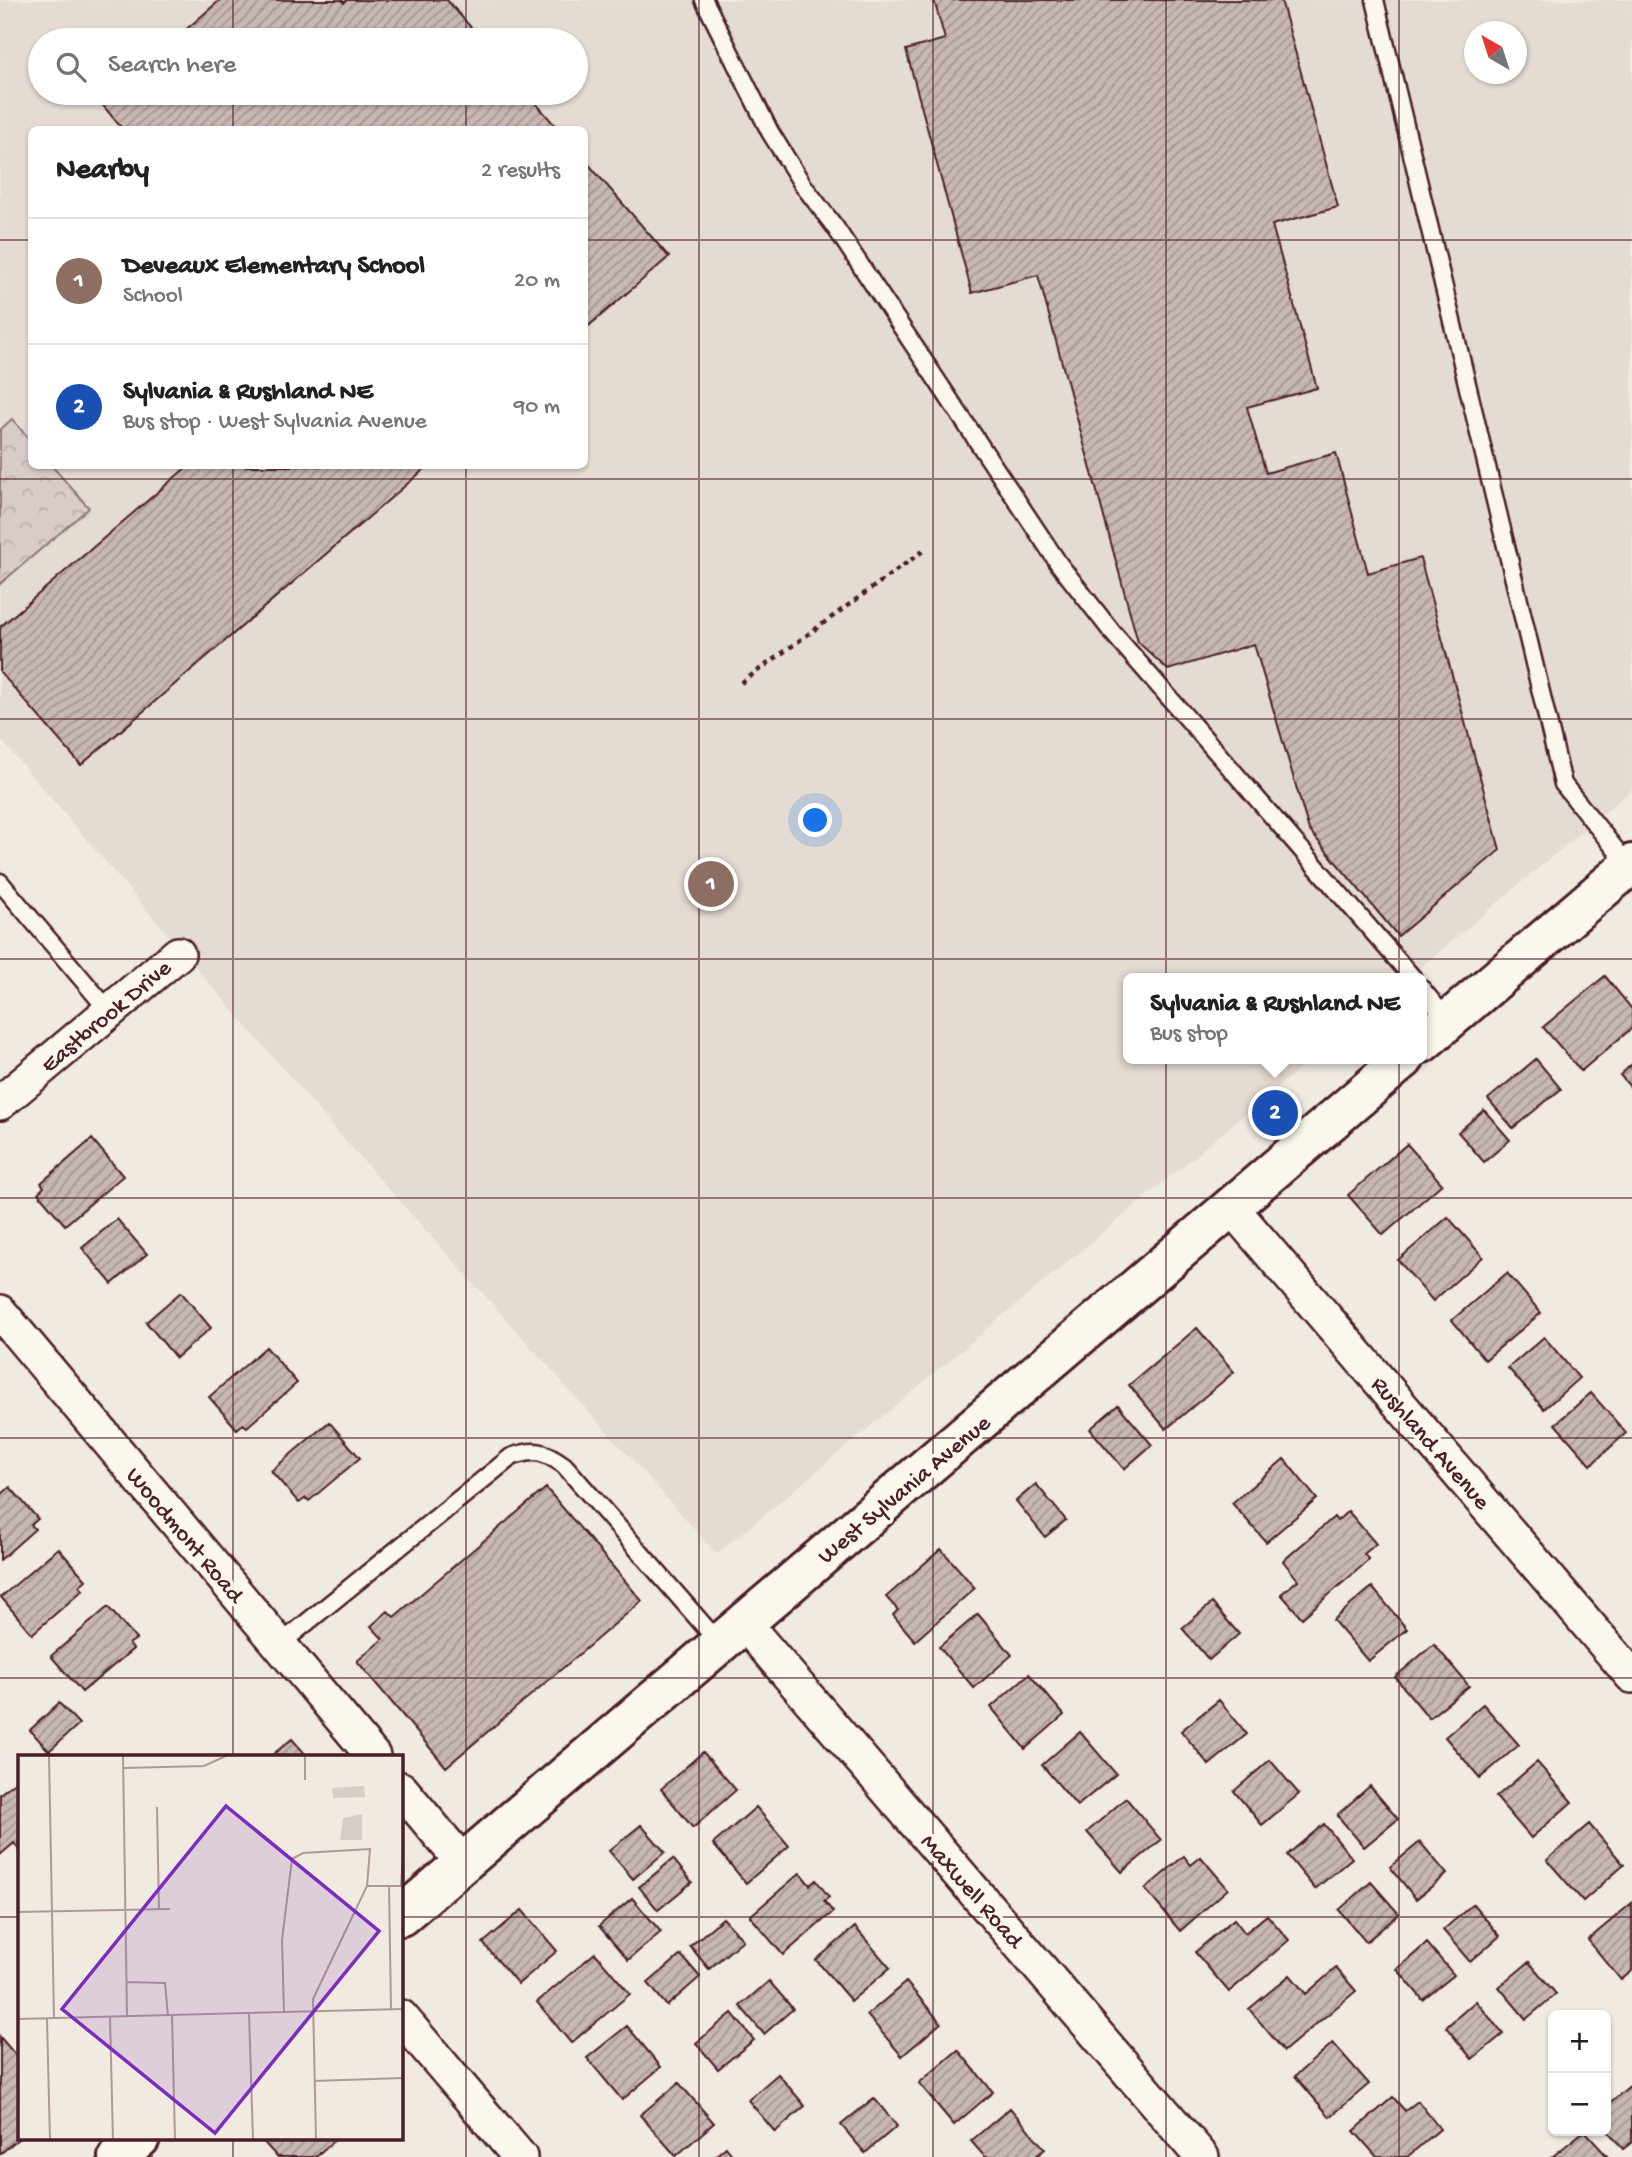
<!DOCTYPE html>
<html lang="en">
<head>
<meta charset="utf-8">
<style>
	:root { --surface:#fff; --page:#f6f6f6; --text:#202124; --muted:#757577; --line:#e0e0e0; --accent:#1f6fb2 }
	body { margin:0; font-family:"Gochi Hand",sans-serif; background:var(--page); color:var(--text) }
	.controls { position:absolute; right:21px; bottom:21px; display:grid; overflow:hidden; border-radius:10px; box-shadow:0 2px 5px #0004 }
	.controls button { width:63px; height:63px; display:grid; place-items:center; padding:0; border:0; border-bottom:2px solid var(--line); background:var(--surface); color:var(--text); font:35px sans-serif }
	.compass { position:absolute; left:1464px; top:21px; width:63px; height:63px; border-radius:50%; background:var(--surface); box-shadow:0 2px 5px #0004; rotate:321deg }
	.you { position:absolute; left:816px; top:821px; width:24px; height:24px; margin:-18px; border:5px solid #fff; border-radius:50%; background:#1a73e8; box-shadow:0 0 0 10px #1a73e833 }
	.badge { display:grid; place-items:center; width:46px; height:46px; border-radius:50%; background:var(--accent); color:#fff; font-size:23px; font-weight:700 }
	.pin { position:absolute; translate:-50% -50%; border:4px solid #fff; box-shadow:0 2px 7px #0006 }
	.popup { position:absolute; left:1123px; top:973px; width:304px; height:91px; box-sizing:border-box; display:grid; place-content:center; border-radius:10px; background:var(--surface); filter:drop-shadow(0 2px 5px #0005); font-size:23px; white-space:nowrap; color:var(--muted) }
	.popup b { font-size:26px; color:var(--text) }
	.popup::after { content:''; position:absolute; left:50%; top:100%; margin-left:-14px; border:14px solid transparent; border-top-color:var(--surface) }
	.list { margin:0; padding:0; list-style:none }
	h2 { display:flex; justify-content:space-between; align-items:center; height:91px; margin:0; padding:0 28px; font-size:30px }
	h2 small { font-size:23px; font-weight:400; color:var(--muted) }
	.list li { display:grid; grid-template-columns:46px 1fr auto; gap:21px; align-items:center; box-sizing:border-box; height:126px; padding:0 28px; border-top:2px solid var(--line) }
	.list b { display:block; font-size:26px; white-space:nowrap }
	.list p { margin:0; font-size:23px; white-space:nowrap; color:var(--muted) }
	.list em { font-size:23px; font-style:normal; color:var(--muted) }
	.icon { flex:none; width:38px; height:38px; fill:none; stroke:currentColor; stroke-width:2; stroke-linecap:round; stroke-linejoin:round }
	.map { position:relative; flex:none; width:1632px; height:2157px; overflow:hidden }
	.search { position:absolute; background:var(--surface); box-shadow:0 2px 5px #0004; left:28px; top:28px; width:560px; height:77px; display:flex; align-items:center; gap:18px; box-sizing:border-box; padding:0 24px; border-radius:38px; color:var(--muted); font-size:26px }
	.panel { position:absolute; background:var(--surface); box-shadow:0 2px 5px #0004; left:28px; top:126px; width:560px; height:343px; border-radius:10px }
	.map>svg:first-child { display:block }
	.built { fill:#e4dbd2; fill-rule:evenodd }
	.park { fill:url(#park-crowns); stroke:#917678; stroke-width:2 }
	.building { fill:url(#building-hatch); stroke:#4a1f2b; stroke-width:2 }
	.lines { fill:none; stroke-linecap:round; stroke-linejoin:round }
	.lane-casing { stroke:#4a1f2b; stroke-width:21 }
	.street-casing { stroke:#4a1f2b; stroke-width:38 }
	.secondary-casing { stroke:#4a1f2b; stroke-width:44 }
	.path { stroke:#4a1f2b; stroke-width:4.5; stroke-dasharray:5 5; stroke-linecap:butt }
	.lane { stroke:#fbf7ec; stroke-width:16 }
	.street { stroke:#fbf7ec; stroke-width:33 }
	.secondary { stroke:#fbf7ec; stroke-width:38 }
	.grid { fill:none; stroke:#4a1f2b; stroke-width:2; stroke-opacity:0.55 }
	.labels { text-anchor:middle; stroke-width:7; stroke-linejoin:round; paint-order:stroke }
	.street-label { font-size:24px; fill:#4a1f2b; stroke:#fbf7ec }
	.inset-road { fill:none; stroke:#ae9998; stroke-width:2 }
	.view { fill:#7b2cbf; fill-opacity:0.15; stroke:#7b2cbf; stroke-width:3.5 }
	.inset-edge { fill:none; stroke:#4a1f2b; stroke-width:3.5 }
</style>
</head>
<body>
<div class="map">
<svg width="1632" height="2157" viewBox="0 0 1632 2157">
	<defs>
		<pattern id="park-crowns" width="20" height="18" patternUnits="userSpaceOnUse" patternTransform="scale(1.75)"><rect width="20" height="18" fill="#d8ccc6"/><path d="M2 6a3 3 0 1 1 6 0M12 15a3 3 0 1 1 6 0" fill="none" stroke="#bbafaa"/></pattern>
		<pattern id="building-hatch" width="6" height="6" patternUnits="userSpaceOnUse" patternTransform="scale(1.75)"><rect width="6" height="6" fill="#c8b8b3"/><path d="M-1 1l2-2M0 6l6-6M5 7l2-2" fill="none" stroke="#a49592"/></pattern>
	</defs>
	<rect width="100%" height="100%" fill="#f0eae0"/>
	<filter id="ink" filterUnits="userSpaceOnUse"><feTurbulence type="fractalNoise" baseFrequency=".0143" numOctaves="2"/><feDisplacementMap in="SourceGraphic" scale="14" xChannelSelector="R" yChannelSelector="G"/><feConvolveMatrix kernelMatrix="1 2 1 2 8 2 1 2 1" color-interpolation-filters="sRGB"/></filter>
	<g filter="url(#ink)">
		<path class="built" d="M0 0H1632V789L1408 978H1128V1059H1311L717 1554 340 1135 0 739ZM1474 32H1516V74H1474ZM40 40H576V93H40ZM32 130H584V466H32Z"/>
		<path class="park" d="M12 419 31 441 32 466H52L89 508 0 584V430Z"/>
		<path class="building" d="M220 0H342L344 3 347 0H447L482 40H174Z
			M934 0H1281L1338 207 1272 225 1317 388 1247 407 1266 473 1336 453 1368 573 1420 558 1500 850 1398 936 1309 830 1254 644 1168 670 1138 642 1038 275 972 293 906 50 945 39Z
			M113 93H527L559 130H123L101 103Z
			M584 159 669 257 584 330Z
			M188 466H428L81 765 0 672V627Z
			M1605 976 1632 1009V1028L1581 1071 1543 1027Z
			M1536 1059 1561 1089 1513 1128 1488 1099Z
			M1632 1064V1089L1620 1075Z
			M1484 1110 1510 1140 1484 1162 1458 1132Z
			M92 1139 123 1176 65 1225 38 1193 44 1187 41 1183Z
			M1407 1144 1442 1184 1383 1235 1348 1195Z
			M1448 1217 1483 1257 1433 1301 1398 1260Z
			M117 1219 147 1254 112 1284 82 1248Z
			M1507 1273 1541 1313 1485 1360 1452 1320Z
			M181 1292 211 1328 176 1358 146 1322Z
			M1197 1328 1234 1372 1166 1429 1129 1385Z
			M1544 1337 1579 1378 1544 1409 1508 1368Z
			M266 1347 297 1383 247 1427 243 1424 237 1429 209 1397Z
			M1591 1393 1626 1433 1591 1465 1555 1424Z
			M1118 1405 1152 1445 1124 1469 1090 1429Z
			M329 1422 360 1458 309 1501 306 1498 299 1503 271 1471Z
			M1284 1459 1317 1499 1266 1542 1232 1503Z
			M1036 1484 1066 1520 1045 1537 1016 1501Z
			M10 1487 38 1519 31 1525 35 1529 0 1560V1496Z
			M546 1488 642 1601 446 1767 357 1661 383 1639 371 1626 388 1611 394 1617Z
			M1348 1511 1376 1544 1364 1554 1369 1560 1302 1618 1281 1594 1298 1580 1283 1561 1334 1517 1337 1521Z
			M58 1548 86 1580 79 1586 83 1590 32 1634 1 1597Z
			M941 1549 975 1588 915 1641 893 1615 898 1610 886 1597Z
			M1372 1587 1407 1629 1368 1661 1333 1620Z
			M1212 1603 1239 1634 1209 1660 1182 1628Z
			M108 1607 136 1639 129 1644 133 1649 82 1692 51 1656Z
			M978 1614 1012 1655 974 1688 939 1647Z
			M1434 1644 1469 1686 1429 1718 1395 1677Z
			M1029 1674 1064 1715 1025 1749 991 1707Z
			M1219 1700 1247 1734 1209 1765 1181 1731Z
			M59 1703 79 1724 49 1751 30 1730Z
			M1483 1704 1519 1745 1480 1778 1445 1737Z
			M1080 1732 1116 1774 1077 1806 1042 1765Z
			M292 1739 307 1756H271Z
			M703 1752 736 1790 693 1828 661 1789Z
			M1270 1760 1299 1794 1262 1825 1234 1791Z
			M1537 1762 1572 1802 1531 1838 1496 1797Z
			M17 1780 19 1783V1850L14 1843 0 1855V1794Z
			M1370 1786 1398 1819 1364 1847 1337 1815Z
			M1126 1798 1161 1840 1122 1872 1087 1832Z
			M756 1807 789 1846 746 1883 713 1844Z
			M1324 1824 1352 1858 1315 1889 1287 1855Z
			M1589 1824 1624 1865 1583 1901 1547 1860Z
			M641 1825 665 1852 633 1879 609 1851Z
			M1420 1842 1447 1874 1416 1899 1390 1867Z
			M1184 1856 1191 1865 1201 1857 1228 1889 1180 1931 1145 1889Z
			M673 1859 692 1882 658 1910 639 1887Z
			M800 1873 810 1885 816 1880 829 1897 824 1901 833 1912 783 1955 750 1916Z
			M1371 1882 1399 1914 1366 1942 1339 1910Z
			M632 1898 661 1932 628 1960 599 1926Z
			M1632 1903V1971L1621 1980 1588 1940Z
			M1473 1904 1500 1936 1470 1962 1443 1930Z
			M522 1910 557 1951 518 1984 483 1943Z
			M1267 1915 1289 1940 1229 1992 1195 1952 1234 1919 1245 1933Z
			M723 1918 743 1940 709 1969 690 1946Z
			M855 1927 890 1968 851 2001 816 1960Z
			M1427 1943 1454 1975 1423 2000 1397 1969Z
			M595 1953 630 1994 571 2043 537 2002Z
			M681 1955 700 1977 667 2006 648 1983Z
			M1529 1962 1556 1994 1526 2019 1499 1987Z
			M1336 1968 1356 1991 1284 2051 1249 2009 1290 1975 1306 1994Z
			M769 1981 793 2009 764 2034 740 2006Z
			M906 1982 941 2023 902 2056 867 2015Z
			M1476 2001 1503 2034 1472 2059 1446 2027Z
			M732 2013 754 2040 718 2069 696 2043Z
			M627 2026 661 2067 622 2100 587 2058Z
			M0 2037 19 2059V2138L0 2154Z
			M1333 2043 1369 2084 1330 2117 1295 2076Z
			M958 2050 993 2092 954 2125 919 2083Z
			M778 2074 805 2106 775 2132 748 2100Z
			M679 2083 714 2123 676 2156 640 2115Z
			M1632 2084V2142L1623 2149 1606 2129V2106Z
			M1393 2097 1405 2111 1418 2101 1440 2129 1407 2157H1377L1354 2131Z
			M874 2098 897 2126 865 2153 841 2125Z
			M1010 2108 1045 2149 1035 2157H985L971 2141Z
			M1584 2131 1608 2157H1552Z
			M260 2138H337L315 2157H277Z
			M726 2147 734 2157H714Z"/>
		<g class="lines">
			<g class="lane-casing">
				<path id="lane" d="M704 0 770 132 803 185 835 227 1059 564 1112 632 1413 978
					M1375 0 1563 784 1629 866
					M0 882 109 1011
					M1422 989 1448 1021
					M279 1645 511 1457C535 1448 544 1451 564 1465L720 1644"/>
			</g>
			<g class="street-casing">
				<path id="street" d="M0 1103 178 954
					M1231 1207 1632 1676
					M0 1312 373 1756
					M744 1623 1202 2157
					M401 1789 463 1863
					M401 2017 520 2157"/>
			</g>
			<g class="secondary-casing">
				<path id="secondary" d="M1422 1043 1632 864
					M401 1916 1404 1059
					M118 2157 140 2138"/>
			</g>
			<path class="path" d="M741 683 923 551"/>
			<use href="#lane" class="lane"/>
			<use href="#street" class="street"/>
			<use href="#secondary" class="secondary"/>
		</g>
	</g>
	<path class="grid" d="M233 0V40M466 0V40M699 0V2157M933 0V2157M1166 0V2157M1399 0V2157M233 93V130M466 93V130M0 240H32M584 240H1632M233 466V1756M466 466V2157M0 479H1632M0 719H1632M0 959H1632M0 1198H1632M0 1438H1632M0 1678H1632M0 1917H19M401 1917H1632M233 2138V2157"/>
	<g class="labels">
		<g class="street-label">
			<text transform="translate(105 1015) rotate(-40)" y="8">Eastbrook Drive</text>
			<text transform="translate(1432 1442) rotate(49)" y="8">Rushland Avenue</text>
			<text transform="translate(903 1488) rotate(-40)" y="8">West Sylvania Avenue</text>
			<text transform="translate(186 1534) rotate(50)" y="8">Woodmont Road</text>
			<text transform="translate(973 1890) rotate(49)" y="8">Maxwell Road</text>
		</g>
	</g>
	<g transform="translate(18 1755)">
		<rect width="385" height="385" fill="#f0eae0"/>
		<path d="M346 31 347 42 315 43 314 33Z" fill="#d8ccc6"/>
		<path d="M344 59V85H322L325 63Z" fill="#d8ccc6"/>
		<path class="inset-road" d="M31 0 36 263M105 0 109 262M287 0V25M105 13 186 11 210 0M139 52 141 155M349 131H385M371 131 373 254M383 131 385 98M0 157 152 154M109 227 147 228 150 261M266 257 264 185 274 104 285 98 352 94 349 131 295 244 298 385M231 258 235 385M154 260 157 385M92 262 95 385M0 264 385 254M29 264 32 385M296 326 385 323"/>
		<path class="view" d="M208 51 361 176 197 378 44 254Z"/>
		<rect width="385" height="385" class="inset-edge"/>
	</g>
</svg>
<div class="controls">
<button>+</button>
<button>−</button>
</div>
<svg class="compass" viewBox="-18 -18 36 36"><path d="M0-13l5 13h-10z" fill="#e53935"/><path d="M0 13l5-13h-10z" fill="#757577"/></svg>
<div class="you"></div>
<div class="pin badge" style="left:711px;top:884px;background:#8d6e63">1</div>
<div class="pin badge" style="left:1275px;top:1113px;background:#1a4fb4">2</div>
<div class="popup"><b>Sylvania &amp; Rushland NE</b>Bus stop</div>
<div class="search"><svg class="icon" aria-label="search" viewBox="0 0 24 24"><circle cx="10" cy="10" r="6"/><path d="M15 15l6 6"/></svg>Search here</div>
<section class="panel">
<h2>Nearby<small>2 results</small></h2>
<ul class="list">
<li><span class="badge" style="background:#8d6e63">1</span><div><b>Deveaux Elementary School</b><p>School</p></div><em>20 m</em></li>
<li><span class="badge" style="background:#1a4fb4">2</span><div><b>Sylvania &amp; Rushland NE</b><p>Bus stop · West Sylvania Avenue</p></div><em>90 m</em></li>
</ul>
</section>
</div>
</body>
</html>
